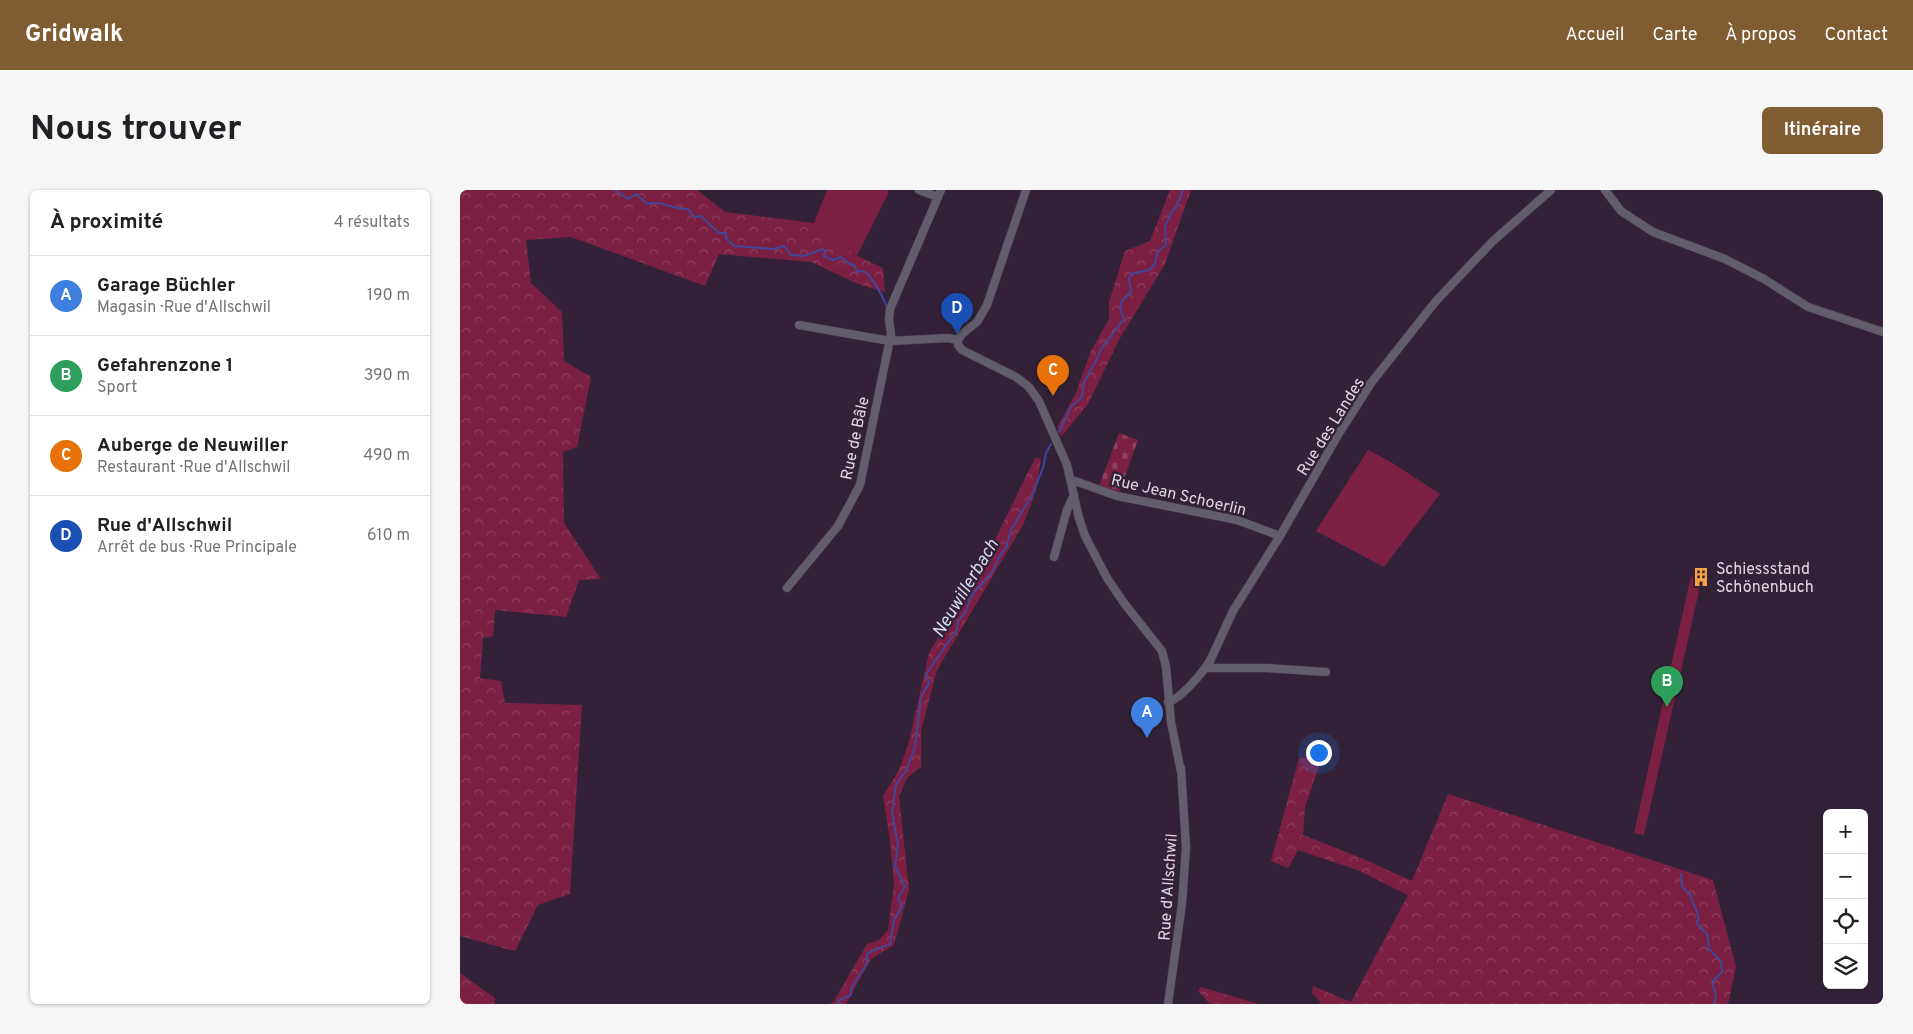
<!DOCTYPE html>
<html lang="fr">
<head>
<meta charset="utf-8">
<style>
	:root { --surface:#fff; --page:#f6f6f6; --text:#202124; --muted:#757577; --line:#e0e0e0; --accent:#805c33 }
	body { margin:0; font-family:Overpass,sans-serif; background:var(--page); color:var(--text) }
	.controls { position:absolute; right:15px; bottom:15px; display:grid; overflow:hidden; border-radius:8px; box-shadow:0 1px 4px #0004 }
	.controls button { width:45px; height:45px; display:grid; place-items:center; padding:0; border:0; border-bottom:1px solid var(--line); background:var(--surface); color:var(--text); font:25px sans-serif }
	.you { position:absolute; left:858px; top:562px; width:18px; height:18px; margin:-12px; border:4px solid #fff; border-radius:50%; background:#1a73e8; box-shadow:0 0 0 8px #1a73e833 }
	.badge { display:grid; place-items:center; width:32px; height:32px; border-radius:50%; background:var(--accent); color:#fff; font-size:16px; font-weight:700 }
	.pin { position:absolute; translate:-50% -41px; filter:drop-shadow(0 1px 2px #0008) }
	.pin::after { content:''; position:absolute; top:26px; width:18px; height:15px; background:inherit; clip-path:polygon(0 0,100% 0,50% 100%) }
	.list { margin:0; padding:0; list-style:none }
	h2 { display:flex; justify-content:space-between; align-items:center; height:65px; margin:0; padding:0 20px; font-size:21px }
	h2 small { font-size:16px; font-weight:400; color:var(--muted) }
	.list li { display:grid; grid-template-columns:32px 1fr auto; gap:15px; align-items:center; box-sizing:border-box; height:80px; padding:0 20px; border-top:1px solid var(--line) }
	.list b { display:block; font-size:19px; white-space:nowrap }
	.list p { margin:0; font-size:16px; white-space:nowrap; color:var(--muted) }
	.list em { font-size:16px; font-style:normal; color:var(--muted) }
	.icon { flex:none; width:28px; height:28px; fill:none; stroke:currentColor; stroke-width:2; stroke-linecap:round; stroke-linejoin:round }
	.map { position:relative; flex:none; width:1423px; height:814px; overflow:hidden; border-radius:8px }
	header { display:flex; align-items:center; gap:30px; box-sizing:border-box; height:70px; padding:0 25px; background:var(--accent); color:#fff }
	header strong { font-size:24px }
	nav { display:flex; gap:28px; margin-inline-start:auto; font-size:18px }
	.intro { display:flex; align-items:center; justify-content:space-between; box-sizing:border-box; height:120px; padding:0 30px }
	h1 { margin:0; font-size:35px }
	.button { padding:12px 22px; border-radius:8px; background:var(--accent); color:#fff; font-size:18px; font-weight:700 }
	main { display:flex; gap:30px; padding:0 30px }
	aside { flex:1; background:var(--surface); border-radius:8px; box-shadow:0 1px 4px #0004 }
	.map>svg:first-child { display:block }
	.grass { fill:#7c2043 }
	.forest { fill:url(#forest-crowns) }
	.cemetery { fill:url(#cemetery-stones) }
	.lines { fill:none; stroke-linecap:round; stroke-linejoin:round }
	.stream { stroke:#414798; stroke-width:2 }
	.minor-casing { stroke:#4f3f53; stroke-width:9 }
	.minor { stroke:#615d6a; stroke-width:8 }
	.labels { text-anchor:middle; stroke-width:5; stroke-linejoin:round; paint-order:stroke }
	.street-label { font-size:16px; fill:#e0d5e3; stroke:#332237 }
	.poi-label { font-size:16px; fill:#e0d5e3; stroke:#332237; text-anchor:start }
	.water-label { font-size:18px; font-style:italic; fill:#d6daf1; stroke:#332237 }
</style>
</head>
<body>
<header>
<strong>Gridwalk</strong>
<nav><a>Accueil</a><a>Carte</a><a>À propos</a><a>Contact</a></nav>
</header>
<div class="intro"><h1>Nous trouver</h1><a class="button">Itinéraire</a></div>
<main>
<aside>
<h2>À proximité<small>4 résultats</small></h2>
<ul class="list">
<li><span class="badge" style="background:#3f7fe0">A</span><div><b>Garage Büchler</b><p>Magasin · Rue d'Allschwil</p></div><em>190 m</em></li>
<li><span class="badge" style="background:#2e9e5b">B</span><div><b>Gefahrenzone 1</b><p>Sport</p></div><em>390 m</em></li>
<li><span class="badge" style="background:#e8710a">C</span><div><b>Auberge de Neuwiller</b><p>Restaurant · Rue d'Allschwil</p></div><em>490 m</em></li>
<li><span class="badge" style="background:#1a4fb4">D</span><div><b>Rue d'Allschwil</b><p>Arrêt de bus · Rue Principale</p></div><em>610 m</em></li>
</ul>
</aside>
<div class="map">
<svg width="1423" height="814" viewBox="0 0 1423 814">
	<defs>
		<pattern id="forest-crowns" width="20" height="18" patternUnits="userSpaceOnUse" patternTransform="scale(1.25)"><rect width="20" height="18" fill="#7c2043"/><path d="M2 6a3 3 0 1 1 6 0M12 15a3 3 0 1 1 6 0" fill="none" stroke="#8e405e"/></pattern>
		<pattern id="cemetery-stones" width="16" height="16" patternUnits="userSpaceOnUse" patternTransform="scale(1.25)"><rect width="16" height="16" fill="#7c2043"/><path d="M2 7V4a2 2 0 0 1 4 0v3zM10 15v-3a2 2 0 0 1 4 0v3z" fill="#8e405e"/></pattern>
	</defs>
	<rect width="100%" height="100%" fill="#332237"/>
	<path class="grass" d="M367 0H428V4L397 66 354 33Z
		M908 260 931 272 980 304 924 377 856 341Z
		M1231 386 1241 392 1184 645 1174 643Z"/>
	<path class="forest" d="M0 0H237L265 22 354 33 397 66 423 78 425 102 398 94 351 72 259 64 245 96 111 47 66 50 71 93 102 122 104 171 131 187 117 257 103 262 104 333 141 389 119 390 106 427 35 420 33 446 23 448 20 488 41 491 45 513 122 515 110 704 78 715 55 761 0 746Z
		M710 0H731L705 74 660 148 628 214 601 247 597 237 615 205 631 161 649 129V112L665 61 690 51Z
		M575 268 581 269 576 301 563 335 477 480 461 541V577L447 588 439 606 449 700 434 755 411 769 386 814H370L374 811 407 754 419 750 428 740 434 695 430 650 423 606 438 582 448 556 469 463 526 368Z
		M862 567 845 617 843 645 899 667 952 691 988 604 1253 690 1276 777 1268 814H859L860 811 852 803 853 796 891 812 948 705 900 681 838 660 828 678 811 671 839 568Z
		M0 783 35 808V814H0Z
		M741 797 799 814H750L738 801Z"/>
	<path class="cemetery" d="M659 243 678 250 659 303 639 296Z"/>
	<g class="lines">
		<path class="stream" d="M155 0 168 9 176 4 187 14C203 10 212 20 228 19L234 27 241 26 259 43H266V48L274 56 314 59 324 56 331 65 344 66 363 59 365 61 364 66 373 70 381 67 388 73 395 76 397 82 404 81C412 86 423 107 427 117
			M599 242 611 217 622 207 624 192 637 169 641 159 664 129 660 118 662 111 671 102 669 89 671 84 689 80 695 74C696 64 698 60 706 55L705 37 711 22 716 17 723 0
			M1221 684 1222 697 1230 704 1239 728 1236 733 1247 744 1249 759 1261 771 1262 782 1252 792 1256 805 1254 814
			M377 814 380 810 391 805V798L407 774V764C413 759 423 758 430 754L434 731 442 716 438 708 445 697 435 676 438 655 432 622 436 595 447 579 455 557 461 507 469 493 466 484 497 440 498 431 506 421 511 406 532 382 540 365 546 358 551 340 572 305 583 278 586 263 591 254"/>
		<g class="minor-casing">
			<path id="minor" d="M459 0 478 7
				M1145 0 1161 21 1193 42 1265 69 1304 89 1348 117 1423 142
				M339 135 430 151 488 148 498 150
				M498 150V155L502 160 556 187 568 196 579 211 607 275 619 328 625 346 647 388 664 413 702 461 706 477 711 532 721 582
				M498 150 502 144 517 132 527 115 566 0
				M612 290 657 306 777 330 820 346
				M594 367 607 320 614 305
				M327 398 378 336 400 295 431 144 429 130 430 119 481 0
				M745 478H807L866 482
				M708 512C721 509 743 482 750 471L773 421 820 346 878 245 911 193 976 111 1033 51 1091 0
				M708 814 722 714 726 657 721 578"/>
		</g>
		<use href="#minor" class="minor"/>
	</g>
	<defs>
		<g id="building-bare" transform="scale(1.5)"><path d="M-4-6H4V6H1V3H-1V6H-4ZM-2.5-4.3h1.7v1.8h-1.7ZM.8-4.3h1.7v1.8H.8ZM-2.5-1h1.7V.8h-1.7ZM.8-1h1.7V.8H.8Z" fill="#f5a345" stroke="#332237" stroke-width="2.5" paint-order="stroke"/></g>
	</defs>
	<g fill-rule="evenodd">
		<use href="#building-bare" x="1241" y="387"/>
	</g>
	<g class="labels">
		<g class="street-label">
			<text transform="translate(870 236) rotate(-58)" y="6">Rue des Landes</text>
			<text transform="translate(394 248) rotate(-78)" y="6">Rue de Bâle</text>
			<text transform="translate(719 304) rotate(13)" y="6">Rue Jean Schoerlin</text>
			<text transform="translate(707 697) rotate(-86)" y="6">Rue d'Allschwil</text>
		</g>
		<g class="poi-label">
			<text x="1256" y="384">Schiessstand<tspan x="1256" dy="18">Schönenbuch</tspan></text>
		</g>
		<g class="water-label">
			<text transform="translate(505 398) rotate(-59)" y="6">Neuwillerbach</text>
		</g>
	</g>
</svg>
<div class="controls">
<button>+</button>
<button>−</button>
<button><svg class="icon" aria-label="locate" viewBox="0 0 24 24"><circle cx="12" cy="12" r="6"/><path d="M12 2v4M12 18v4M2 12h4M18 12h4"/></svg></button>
<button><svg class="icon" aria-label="layers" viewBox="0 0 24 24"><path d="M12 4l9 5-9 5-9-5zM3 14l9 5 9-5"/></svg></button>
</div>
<div class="you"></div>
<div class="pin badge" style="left:687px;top:548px;background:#3f7fe0">A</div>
<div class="pin badge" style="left:1207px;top:517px;background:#2e9e5b">B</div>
<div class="pin badge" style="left:593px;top:206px;background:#e8710a">C</div>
<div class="pin badge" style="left:497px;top:144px;background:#1a4fb4">D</div>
</div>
</main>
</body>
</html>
